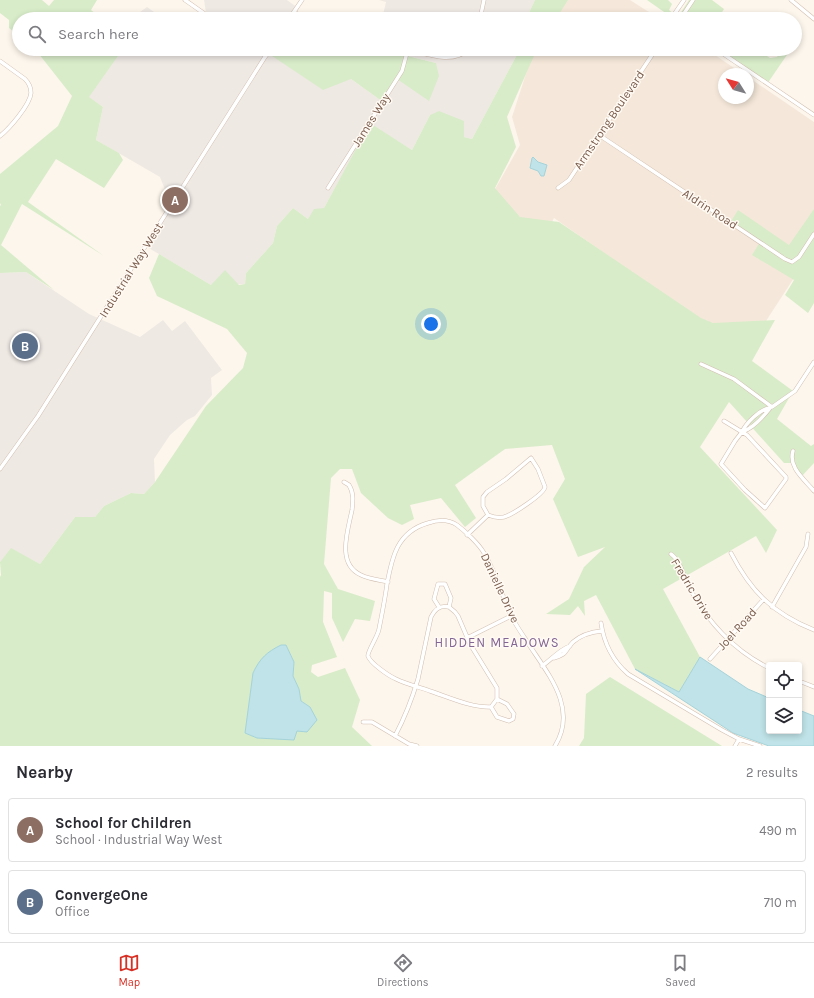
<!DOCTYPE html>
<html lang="en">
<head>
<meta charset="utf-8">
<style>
	:root { --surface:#fff; --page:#f2f2f3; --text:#2b2b33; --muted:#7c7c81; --line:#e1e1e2; --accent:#d93025 }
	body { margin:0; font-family:Karla,sans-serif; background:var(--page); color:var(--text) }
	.controls { position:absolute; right:12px; bottom:12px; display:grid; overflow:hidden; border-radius:4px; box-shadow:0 2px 6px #0003 }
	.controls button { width:36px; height:36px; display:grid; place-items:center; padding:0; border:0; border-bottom:1px solid var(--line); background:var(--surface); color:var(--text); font:20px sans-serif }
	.compass { position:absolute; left:718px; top:68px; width:36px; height:36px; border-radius:50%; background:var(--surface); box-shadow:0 2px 6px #0003; rotate:307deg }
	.you { position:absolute; left:431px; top:324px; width:14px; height:14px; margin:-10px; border:3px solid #fff; border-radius:50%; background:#1a73e8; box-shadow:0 0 0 6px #1a73e833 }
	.badge { display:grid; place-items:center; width:26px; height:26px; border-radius:50%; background:var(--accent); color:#fff; font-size:13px; font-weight:700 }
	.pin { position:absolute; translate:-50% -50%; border:2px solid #fff; box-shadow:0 1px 4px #0006 }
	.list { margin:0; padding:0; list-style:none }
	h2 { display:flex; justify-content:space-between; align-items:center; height:52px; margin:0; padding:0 16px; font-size:17px }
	h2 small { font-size:13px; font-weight:400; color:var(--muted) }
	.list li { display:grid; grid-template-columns:26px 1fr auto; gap:12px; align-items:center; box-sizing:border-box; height:64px; margin:0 8px 8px; padding:0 8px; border:1px solid var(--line); border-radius:4px }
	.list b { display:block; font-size:15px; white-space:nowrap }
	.list p { margin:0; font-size:13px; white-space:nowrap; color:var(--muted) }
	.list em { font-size:13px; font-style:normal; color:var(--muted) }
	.icon { flex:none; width:22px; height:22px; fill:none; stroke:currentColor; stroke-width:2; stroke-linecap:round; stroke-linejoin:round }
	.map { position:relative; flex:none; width:814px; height:746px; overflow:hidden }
	.search { position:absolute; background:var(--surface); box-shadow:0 2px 6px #0003; left:12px; right:12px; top:12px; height:44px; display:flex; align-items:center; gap:10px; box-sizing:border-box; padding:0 14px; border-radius:22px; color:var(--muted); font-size:15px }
	.sheet { height:196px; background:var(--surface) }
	nav { display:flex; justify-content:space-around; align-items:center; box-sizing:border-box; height:56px; border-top:1px solid var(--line); background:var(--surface); font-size:11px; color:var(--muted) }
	nav a { display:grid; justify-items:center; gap:2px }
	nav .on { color:var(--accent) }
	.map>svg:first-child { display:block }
	.residential { fill:#f5e8da }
	.industrial { fill:#efe9e4 }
	.green { fill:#d8ecc9; fill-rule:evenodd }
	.water { fill:#bfe3e8; stroke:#a5d3da }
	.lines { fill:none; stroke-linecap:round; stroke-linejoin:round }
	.minor-casing { stroke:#d1beb0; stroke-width:4.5 }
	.minor { stroke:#fff; stroke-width:3.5 }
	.labels { text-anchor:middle; stroke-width:3; stroke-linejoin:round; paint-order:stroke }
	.street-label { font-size:12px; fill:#7a5c4d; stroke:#fffaf3 }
	.neighbourhood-label { font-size:13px; letter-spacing:1px; fill:#846695; stroke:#fffaf3 }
</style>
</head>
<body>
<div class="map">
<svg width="814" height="746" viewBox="0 0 814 746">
	<rect width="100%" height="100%" fill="#fdf6ec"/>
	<path class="residential" d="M566 0H630L660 19H553Z
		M534 49H706L743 74H724V98H748V77L814 122V247L757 335 709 326 554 218 546 234 490 198 520 145 512 117Z"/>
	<path class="industrial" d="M204 0H287L298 8 291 19H207Z
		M379 0H535L526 19H382L386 2Z
		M147 7 164 19H141L140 12Z
		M123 49H189L193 52 195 49H272L269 54 351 79 383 102 397 79 436 63 379 49H520L472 139 464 137 430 115 412 150 370 124 324 208 308 219 293 208 277 226 273 243 246 273 245 284 211 285 147 247 172 207 160 177 96 140 103 107 88 97Z
		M26 272 89 314 140 337 163 320 172 331 185 321 222 370 211 378 212 395 195 416 187 420 170 435 154 459 155 482 144 494 131 493 104 506 95 517H75L40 564 11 549 0 562V273Z"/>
	<path class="green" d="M0 0H42L49 6 54 0H97L91 10 102 19H19V36L9 28V20L0 13Z
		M535 0H568L556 19H526Z
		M647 0H668L672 4 669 10 678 17 689 0H712L724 9 718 19H674Z
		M35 49H123L89 97 103 107 96 140 119 153 123 160 104 188 56 159 28 202 104 256 22 204 1 245 54 290 26 272 0 273V206L1 205 0 203V174L58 126 72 96Z
		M272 49H379L436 63 439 76 429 101 397 79 383 102 351 79 323 90 269 54Z
		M520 49H537L507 117 516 147 495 188 520 217 559 222 701 318 713 323 775 320 752 361 793 391 777 419 811 446 814 444V463L801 477 791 463H784L729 402 700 447 777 530 766 553 756 536 663 589 700 657 679 692 635 669 596 595 584 601 585 616 578 606 570 615 546 614 569 599 584 567 605 547 578 557 553 499 565 479 552 445 505 449 455 485 476 518 465 527 441 498 410 505 414 519 402 525 388 518 361 493 352 469H340L331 478 324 564 338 589 375 601 370 621 355 619 343 642 332 618V593L324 591 323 622 337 657 312 665 311 672 318 677 345 668 360 700 352 727 372 746H0V577L1 575 0 562 11 548 40 564 75 517H95L104 506 131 493 144 494 155 482 206 406 243 368 247 353 227 329 157 296 149 278 159 254 211 285 225 270 239 285 245 284 246 273 273 243 277 226 293 208 308 219 314 209 324 208 370 123 412 150 430 115 439 111 464 121V137L472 139ZM286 645 294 662 293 676 299 689 301 701 310 707 297 731Z
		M717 49H756L770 58 777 57 782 49H791L767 84Z
		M814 209V303L808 313 785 295 794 280 752 255 760 242 730 223 738 210 789 245Z
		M610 677 722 746H579L584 738 586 694Z"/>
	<path class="water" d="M533 157 538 162 547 165 544 176H541L538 171 530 168 532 158Z
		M281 645H286L294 662 293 676 299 689 301 701 310 707 317 720 307 732 297 731 294 740 257 738 245 733 253 673C260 658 267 652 281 645Z
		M700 657 748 689 769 698V731H799V710L814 716V746H769L733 733 635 669 679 692Z"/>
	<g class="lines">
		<g class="minor-casing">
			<path id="minor" d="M185 0 212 19
				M791 0 814 19
				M294 12 305 19
				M289 19 302 0
				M480 19 484 0
				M673 19V16L684 0
				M678 19 683 15 693 0
				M255 49 266 56
				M407 49C427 54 452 65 469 49
				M716 49 814 115
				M0 61 25 79C29 83 31 87 31 93 30 105 9 129 0 136
				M599 135 785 259 792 262 799 257 814 234
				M328 188 402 71 408 49
				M558 188 569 180 656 49
				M701 364 734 379 772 407 795 391 814 362
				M770 408C760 409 746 423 742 432 754 428 764 416 771 407
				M724 421 747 435 786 477V479L765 508 745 490 721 464 735 441 742 432
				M793 451C788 467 804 479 814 491
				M531 458 538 469 545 487C544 494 512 515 504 517 499 518 493 517 488 515L483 506V497L487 492 506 479Z
				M0 469 38 416 270 49
				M344 482 349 485C354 493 353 501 352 510 348 530 336 564 361 575 369 579 379 580 388 582
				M467 535 488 515
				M731 553C751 592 774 614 814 630
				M671 554C681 561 684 578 690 589 708 622 735 651 769 668
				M439 607 434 599 438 584H445L451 598 449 607
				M772 607 806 547 808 534
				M601 623C604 644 612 660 628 674L722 730 739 739 760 746
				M467 638 511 616
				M554 658C568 654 564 651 573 642 581 635 591 632 602 631
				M710 659 763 600
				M542 666C552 659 559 650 570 646
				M799 681 814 687
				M491 707 497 717 509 721 513 719 514 714 507 704 497 699
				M363 722H372L409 744 417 746
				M395 736C405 717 412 699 418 679L431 617C435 609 440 605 449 607L455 612 458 616 470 644 497 688V699L491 707C472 708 448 697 430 691 419 687 406 684 396 679 389 676 370 663 368 656 367 652 378 636 379 629 382 614 385 599 387 584 392 557 397 532 428 523 437 520 448 519 457 525 465 531 479 544 484 553 495 571 501 592 509 611 513 621 520 631 526 640 546 672 579 707 555 746
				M735 746 739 739"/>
		</g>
		<use href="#minor" class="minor"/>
	</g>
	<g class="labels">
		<g class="street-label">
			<text transform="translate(371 120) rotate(-58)" y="4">James Way</text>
			<text transform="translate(609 120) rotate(-56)" y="4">Armstrong Boulevard</text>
			<text transform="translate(710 209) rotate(33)" y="4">Aldrin Road</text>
			<text transform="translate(131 270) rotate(-58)" y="4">Industrial Way West</text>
			<text transform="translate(500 588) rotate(65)" y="4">Danielle Drive</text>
			<text transform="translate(692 589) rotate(59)" y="4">Fredric Drive</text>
			<text transform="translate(737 629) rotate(-48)" y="4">Joel Road</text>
		</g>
		<g class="neighbourhood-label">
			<text x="497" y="647">HIDDEN MEADOWS</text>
		</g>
	</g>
</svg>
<div class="controls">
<button><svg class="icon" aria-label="locate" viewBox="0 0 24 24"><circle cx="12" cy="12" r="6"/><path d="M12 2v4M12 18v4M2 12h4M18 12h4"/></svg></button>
<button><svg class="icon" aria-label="layers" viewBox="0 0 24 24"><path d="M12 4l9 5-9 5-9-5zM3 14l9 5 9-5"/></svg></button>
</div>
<svg class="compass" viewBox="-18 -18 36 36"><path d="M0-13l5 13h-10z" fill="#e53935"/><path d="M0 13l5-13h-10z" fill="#7c7c81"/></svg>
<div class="you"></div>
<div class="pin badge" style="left:175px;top:200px;background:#8d6e63">A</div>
<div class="pin badge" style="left:25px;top:346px;background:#5c6f8a">B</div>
<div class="search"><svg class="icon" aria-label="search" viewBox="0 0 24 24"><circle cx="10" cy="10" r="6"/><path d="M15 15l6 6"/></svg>Search here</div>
</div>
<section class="sheet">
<h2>Nearby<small>2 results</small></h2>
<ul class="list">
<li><span class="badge" style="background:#8d6e63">A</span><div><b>School for Children</b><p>School · Industrial Way West</p></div><em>490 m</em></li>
<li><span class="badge" style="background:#5c6f8a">B</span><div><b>ConvergeOne</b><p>Office</p></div><em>710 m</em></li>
</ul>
</section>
<nav>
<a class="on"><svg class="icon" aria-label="map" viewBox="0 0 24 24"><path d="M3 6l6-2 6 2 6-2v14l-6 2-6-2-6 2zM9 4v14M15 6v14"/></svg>Map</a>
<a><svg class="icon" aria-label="directions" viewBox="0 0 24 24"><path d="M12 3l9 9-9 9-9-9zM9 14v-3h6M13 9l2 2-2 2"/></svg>Directions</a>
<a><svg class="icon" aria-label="saved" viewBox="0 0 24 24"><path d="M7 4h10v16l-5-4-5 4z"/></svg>Saved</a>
</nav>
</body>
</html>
